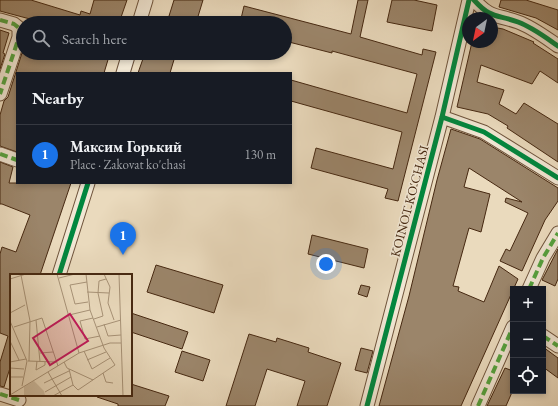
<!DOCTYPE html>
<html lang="en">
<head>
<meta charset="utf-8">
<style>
	:root { --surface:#171b24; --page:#20242c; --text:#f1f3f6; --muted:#9ea1a6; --line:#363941; --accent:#1a73e8 }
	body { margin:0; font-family:"EB Garamond",serif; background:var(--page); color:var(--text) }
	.controls { position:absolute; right:12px; bottom:12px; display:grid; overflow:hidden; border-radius:0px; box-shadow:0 2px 6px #0003 }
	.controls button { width:36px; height:36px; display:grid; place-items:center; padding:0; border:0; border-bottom:1px solid var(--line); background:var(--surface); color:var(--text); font:20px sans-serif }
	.compass { position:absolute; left:462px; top:12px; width:36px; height:36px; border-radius:50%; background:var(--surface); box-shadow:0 2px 6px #0003; rotate:213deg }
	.you { position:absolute; left:326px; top:264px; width:14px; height:14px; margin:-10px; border:3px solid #fff; border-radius:50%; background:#1a73e8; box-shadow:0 0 0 6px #1a73e833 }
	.badge { display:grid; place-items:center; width:26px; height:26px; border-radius:50%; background:var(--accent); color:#fff; font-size:13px; font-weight:700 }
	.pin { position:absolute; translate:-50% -33px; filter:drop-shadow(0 1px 2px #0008) }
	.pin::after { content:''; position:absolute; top:21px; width:14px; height:12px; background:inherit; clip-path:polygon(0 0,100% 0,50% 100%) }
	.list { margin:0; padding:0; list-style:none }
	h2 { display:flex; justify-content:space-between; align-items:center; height:52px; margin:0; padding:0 16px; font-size:17px }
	h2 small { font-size:13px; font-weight:400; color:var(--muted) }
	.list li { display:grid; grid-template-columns:26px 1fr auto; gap:12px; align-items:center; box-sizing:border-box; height:60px; padding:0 16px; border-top:1px solid var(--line) }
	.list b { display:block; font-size:15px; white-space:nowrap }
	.list p { margin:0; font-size:13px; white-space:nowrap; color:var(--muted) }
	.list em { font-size:13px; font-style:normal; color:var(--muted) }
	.icon { flex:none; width:22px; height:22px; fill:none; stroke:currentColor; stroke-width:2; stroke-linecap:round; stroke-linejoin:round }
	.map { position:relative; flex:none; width:558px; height:406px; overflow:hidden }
	.search { position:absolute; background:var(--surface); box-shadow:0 2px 6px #0003; left:16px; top:16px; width:276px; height:44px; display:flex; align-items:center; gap:10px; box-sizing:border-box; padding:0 14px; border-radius:22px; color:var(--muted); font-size:15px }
	.panel { position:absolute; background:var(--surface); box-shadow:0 2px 6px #0003; left:16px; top:72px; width:276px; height:112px; border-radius:0px }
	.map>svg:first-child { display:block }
	.building { fill:#9b856a; stroke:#462811 }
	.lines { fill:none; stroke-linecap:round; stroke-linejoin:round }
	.minor-casing { stroke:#6f543c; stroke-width:15 }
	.minor { stroke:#f1e7d4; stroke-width:13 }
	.quiet { stroke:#55a33f; stroke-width:4; stroke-dasharray:8 4; stroke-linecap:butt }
	.cycleway-casing { stroke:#f1e7d4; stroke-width:8 }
	.cycleway { stroke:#00873e; stroke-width:5 }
	.labels { text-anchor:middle; stroke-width:3; stroke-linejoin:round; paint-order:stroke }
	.street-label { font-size:13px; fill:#462811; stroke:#f1e7d4 }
	.inset-road { fill:none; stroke:#a89378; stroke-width:1 }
	.view { fill:#c2185b; fill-opacity:0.15; stroke:#c2185b; stroke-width:2 }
	.inset-edge { fill:none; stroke:#462811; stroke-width:2 }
</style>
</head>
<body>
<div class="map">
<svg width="558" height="406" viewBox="0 0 558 406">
	<rect width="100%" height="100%" fill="#eadabd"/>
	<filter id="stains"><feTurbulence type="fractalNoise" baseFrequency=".005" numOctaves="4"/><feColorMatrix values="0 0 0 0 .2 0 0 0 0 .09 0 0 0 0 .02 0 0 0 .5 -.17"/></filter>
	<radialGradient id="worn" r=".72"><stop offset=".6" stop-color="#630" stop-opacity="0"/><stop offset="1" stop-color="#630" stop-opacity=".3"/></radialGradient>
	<path class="building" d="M0 0H31L80 15 81 11 90 14 94 0H127L119 23H29L30 19 0 11Z
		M174 0H203L196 23H191L169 16Z
		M358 0H368L360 37 422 55 423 49 436 52 398 201 385 198 388 189 311 168 316 148 393 169 402 132 291 101V80L407 113 417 74 332 51V53L285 41V23H240L244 6 351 34Z
		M392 0H414L437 5 432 31 387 22Z
		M501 0H526L558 10V30L536 18 499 7Z
		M492 27 503 29 534 42 533 43 558 59V83L540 71 532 84 481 65 477 82 504 90 499 104 516 114 524 103 558 124V162L507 128 508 126 488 114 457 107 472 42H492Z
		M0 30 9 33 3 53 5 54 0 69Z
		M22 53H110L104 73H17V152L0 146V115L4 101 8 97Z
		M145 53H176L170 73H138Z
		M451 129 480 139 558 188V201L545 220 522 271 500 261 506 249 510 251 528 213 505 202 506 198 522 202 469 168 464 187 490 194 481 232 469 228 453 286 459 287 458 291 484 302 499 266 518 279 461 406H379L409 296 437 180Z
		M0 162 13 167 9 183H71L40 275H11V368H10L4 387 0 386V362L8 336 0 333V254L2 247 16 252 30 215 2 204H0Z
		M312 235 368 249 364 268 308 254Z
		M558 249V279L555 286 542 280Z
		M156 265 223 285 214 313 147 292Z
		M361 285 370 287 367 297 358 294Z
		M131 313 188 332 182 349 131 332Z
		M249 334 276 342 277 338 309 348 308 352 341 363 327 406H297L305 381 267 369 255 406H226Z
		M543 347 558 358V378L543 367Z
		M361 348 373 351 367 373 355 370Z
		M182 351 210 360 203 381 175 372Z
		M505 368 513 371V390L506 406H487Z
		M131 384 169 396 165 406H118V404L97 397V395H131Z"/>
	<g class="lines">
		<g class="minor-casing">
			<path id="minor" d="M474 0C491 19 496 14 518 22 532 27 545 37 558 46
				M0 20 14 24 19 28V37L0 94
				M139 23 146 0
				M123 73 129 53
				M442 117 484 132 558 178
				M0 154 17 160
				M59 275 88 183
				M529 289 543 258 558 233
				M543 336 558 346
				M0 394 19 400
				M367 406 442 117 469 0
				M478 406 513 327"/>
		</g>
		<use href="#minor" class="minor"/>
		<path class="quiet" d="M0 20 14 24 19 28V37L0 94
			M0 154 17 160
			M529 289 543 258 558 233
			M543 336 558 346
			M0 394 19 400
			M478 406 513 327"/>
		<g class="cycleway-casing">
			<path id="cycleway" d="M474 0C491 19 496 14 518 22 532 27 545 37 558 46
				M442 117 484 132 558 178
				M59 275 88 183
				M367 406 442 117 469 0"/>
		</g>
		<use href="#cycleway" class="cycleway"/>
	</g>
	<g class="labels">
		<g class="street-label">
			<text transform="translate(409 201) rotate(-75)" y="5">KOINOT KO'CHASI</text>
		</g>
	</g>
	<g transform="translate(10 274)">
		<rect width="122" height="122" fill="#eadabd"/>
		<path d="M24 107 34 117 35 122H14V113Z" fill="#cebca0"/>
		<path class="inset-road" d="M47 0 69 79M94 0 100 13 98 29 104 46M109 0 113 122M11 1 20 47 19 87M49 4 65 0M0 5 16 0M77 8 60 11 65 30 78 28M77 18 99 19M0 39 15 31M59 41 80 36M83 44 70 47 75 65 90 62M84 45 93 42 88 19 89 7 96 5M26 46 30 88M0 47 17 87 12 112M94 50 98 62 111 61M4 53 32 44 48 92M87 53 111 46M0 67 9 86M74 77 82 95 100 84M30 79 43 78M77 86 96 78M18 87 46 88M27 87 26 96 35 91V88M0 88 16 85M54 88 57 94 83 106M0 94 14 95M59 95 63 111 68 116 105 91 94 74 80 36 76 0M38 98 52 122M93 99 96 108 103 109M0 103H13M34 109 59 97M35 118 61 103M0 121 69 79 100 69H111M43 122 63 111"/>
		<path class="view" d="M60 40 78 67 40 91 23 64Z"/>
		<rect width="122" height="122" class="inset-edge"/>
	</g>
	<rect width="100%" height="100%" filter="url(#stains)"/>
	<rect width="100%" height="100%" fill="url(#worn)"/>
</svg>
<div class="controls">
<button>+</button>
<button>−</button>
<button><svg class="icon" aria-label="locate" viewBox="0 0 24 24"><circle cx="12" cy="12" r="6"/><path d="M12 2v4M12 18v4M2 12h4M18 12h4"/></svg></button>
</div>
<svg class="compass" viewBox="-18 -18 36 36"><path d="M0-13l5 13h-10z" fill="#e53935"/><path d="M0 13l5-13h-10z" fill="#9ea1a6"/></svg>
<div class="you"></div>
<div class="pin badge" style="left:123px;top:255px">1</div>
<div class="search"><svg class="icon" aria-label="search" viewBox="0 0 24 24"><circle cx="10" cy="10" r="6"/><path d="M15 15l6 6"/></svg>Search here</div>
<section class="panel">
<h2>Nearby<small></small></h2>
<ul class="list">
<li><span class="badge">1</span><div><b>Максим Горький</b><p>Place · Zakovat ko'chasi</p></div><em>130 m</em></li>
</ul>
</section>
</div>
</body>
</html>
